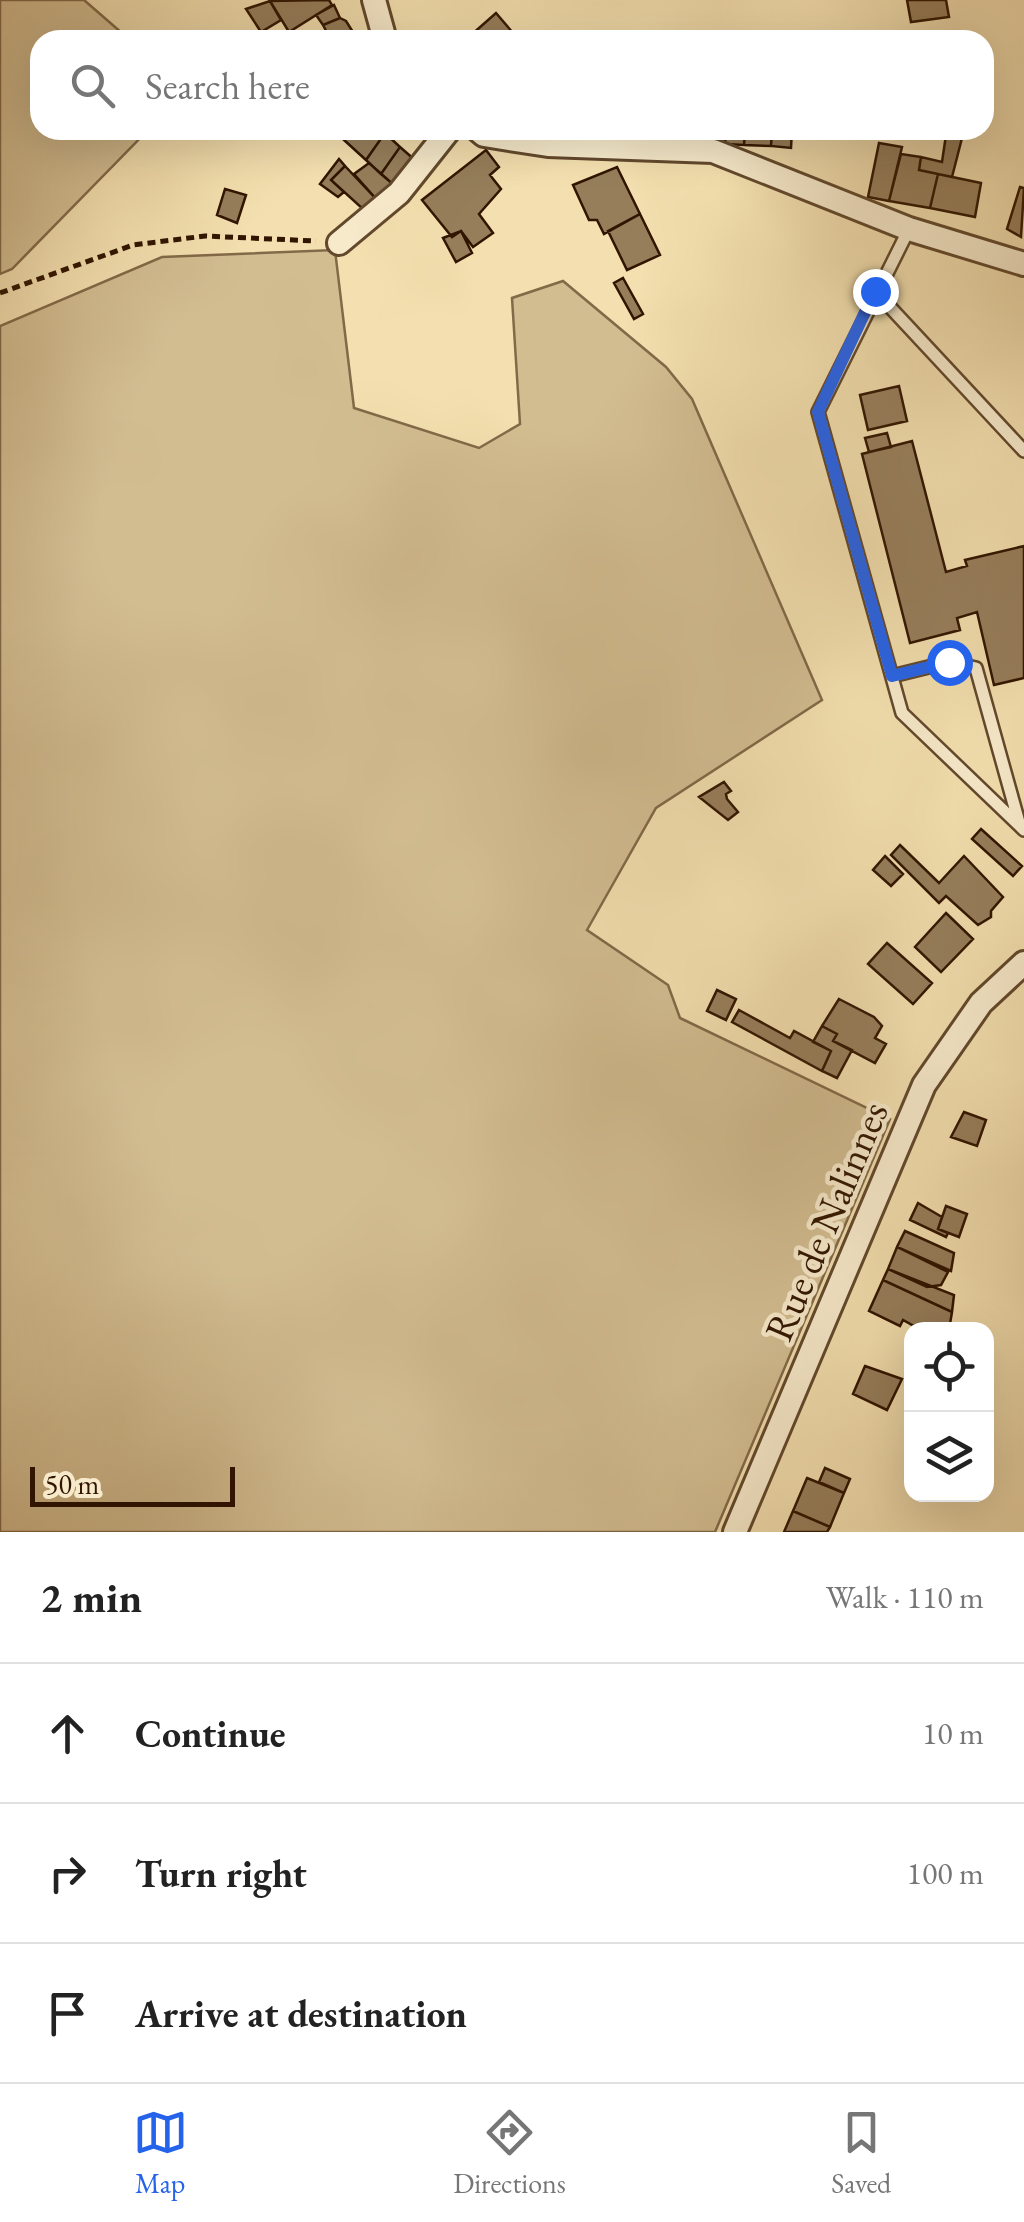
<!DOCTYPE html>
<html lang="en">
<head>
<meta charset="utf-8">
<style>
	:root { --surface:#fff; --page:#f6f6f6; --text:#222; --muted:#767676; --line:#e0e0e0; --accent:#2563eb }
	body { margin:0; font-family:"EB Garamond",serif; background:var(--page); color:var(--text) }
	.controls { position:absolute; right:30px; bottom:30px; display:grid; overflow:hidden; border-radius:20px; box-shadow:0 10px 40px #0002 }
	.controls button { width:90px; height:90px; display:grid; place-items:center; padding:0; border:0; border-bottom:2px solid var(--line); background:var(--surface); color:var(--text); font:50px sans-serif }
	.scale { position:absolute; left:30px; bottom:25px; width:205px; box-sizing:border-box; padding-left:10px; border:5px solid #311500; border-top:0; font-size:28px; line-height:35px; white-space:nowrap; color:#311500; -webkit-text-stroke:8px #f7eacb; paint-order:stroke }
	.stop { position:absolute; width:30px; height:30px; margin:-22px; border:8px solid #2563eb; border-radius:50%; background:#fff }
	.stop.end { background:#2563eb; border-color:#fff; box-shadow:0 2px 10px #0008 }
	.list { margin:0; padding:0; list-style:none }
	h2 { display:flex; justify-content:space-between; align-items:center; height:130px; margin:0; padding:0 40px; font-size:42px }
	h2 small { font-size:32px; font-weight:400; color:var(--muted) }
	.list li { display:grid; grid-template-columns:65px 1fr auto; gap:30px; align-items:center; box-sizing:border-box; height:140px; padding:0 40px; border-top:2px solid var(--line) }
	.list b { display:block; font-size:38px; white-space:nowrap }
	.list em { font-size:32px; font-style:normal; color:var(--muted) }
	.icon { flex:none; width:55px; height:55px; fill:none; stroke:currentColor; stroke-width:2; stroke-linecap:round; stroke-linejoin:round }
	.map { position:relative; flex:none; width:1024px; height:1532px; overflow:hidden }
	.search { position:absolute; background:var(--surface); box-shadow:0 10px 40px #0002; left:30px; right:30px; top:30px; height:110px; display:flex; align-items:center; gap:25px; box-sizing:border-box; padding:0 35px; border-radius:30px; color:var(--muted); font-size:38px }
	.sheet { height:550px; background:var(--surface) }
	nav { display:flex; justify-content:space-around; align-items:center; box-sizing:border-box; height:140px; border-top:2px solid var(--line); background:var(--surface); font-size:28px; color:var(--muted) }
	nav a { display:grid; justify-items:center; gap:5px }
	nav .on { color:var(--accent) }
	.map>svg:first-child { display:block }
	.green { fill:#d2bd91; stroke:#826948; stroke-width:2.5 }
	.building { fill:#967e5b; stroke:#311500; stroke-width:2.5 }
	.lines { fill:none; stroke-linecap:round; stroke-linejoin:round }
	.service-casing { stroke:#62482c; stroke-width:16 }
	.minor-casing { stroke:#62482c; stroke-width:28 }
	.path { stroke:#311500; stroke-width:5; stroke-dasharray:8 5; stroke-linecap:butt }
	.service { stroke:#f7eacb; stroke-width:11 }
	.minor { stroke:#f7eacb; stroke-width:22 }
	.route { stroke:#2563eb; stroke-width:12 }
	.labels { text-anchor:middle; stroke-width:9; stroke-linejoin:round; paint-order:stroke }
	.street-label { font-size:40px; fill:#311500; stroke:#f7eacb }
</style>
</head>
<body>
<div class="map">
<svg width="1024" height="1532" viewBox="0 0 1024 1532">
	<rect width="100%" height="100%" fill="#f3dfaf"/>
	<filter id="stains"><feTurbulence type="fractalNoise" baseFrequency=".002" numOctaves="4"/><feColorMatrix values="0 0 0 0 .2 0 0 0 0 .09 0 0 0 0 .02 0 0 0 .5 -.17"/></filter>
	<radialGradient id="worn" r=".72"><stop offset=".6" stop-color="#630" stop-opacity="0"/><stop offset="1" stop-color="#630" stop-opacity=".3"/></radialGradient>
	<path class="green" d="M0 0H84L130 40H40V130H148L12 269 0 274Z
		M335 250 354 408 479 448 520 424 512 298 563 281 666 367 692 399 822 700 656 808 587 930 668 985 680 1018 890 1119 715 1532H0V326L162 257Z"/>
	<path class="building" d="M329 0 332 5 289 32 270 1Z
		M907 0H946L949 17 911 22Z
		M270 1 281 20 261 32 246 9Z
		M334 5 340 18 323 25 316 15Z
		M496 13 519 40H473L470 36Z
		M340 18 346 21 358 40H331L323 25Z
		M333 130H382L385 133 366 160Z
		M726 130H745L744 145 725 144Z
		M745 130H772L771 146 744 145Z
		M772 130H792L791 148 771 146Z
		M385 133 400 147 381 174 366 160Z
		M946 135 962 138 952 177 919 170 921 157 942 162Z
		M879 143 902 147 889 201 868 197Z
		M400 147 416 161 395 186 381 174Z
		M486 150 499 167 490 175 501 189 479 214 493 233 473 247 461 231 452 237 422 200Z
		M901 154 921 157 919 170 938 174 930 208 889 201Z
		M339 159 345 166 331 180 344 192 338 197 320 184Z
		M369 163 395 186 378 201 354 174Z
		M345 166 378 201 364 210 331 180Z
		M617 167 640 214 604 234 597 220H589L573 185Z
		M938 174 981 183 975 217 930 208Z
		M1020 187 1024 188 1021 237 1007 229Z
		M225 189 246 195 237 223 217 215Z
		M640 214 660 255 627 270 608 231Z
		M461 231 472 253 456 262 443 238Z
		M623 278 643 314 634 319 614 283Z
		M899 386 907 421 868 430 860 395Z
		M887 433 891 447 869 452 865 438Z
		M912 441 946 572 967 566 965 560 1024 546V678L994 685 977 612 957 618 960 630 910 643 862 454Z
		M724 782 731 791 726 794 727 799 738 812 728 820 699 797Z
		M981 829 1022 866 1013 876 972 839Z
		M900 845 939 883 964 856 1003 897 991 911V917L978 925 946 896 939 903 891 855Z
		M885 856 903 874 891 886 873 870Z
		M946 913 973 939 941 972 915 947Z
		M887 943 932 983 913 1004 868 964Z
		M717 990 736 999 726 1020 707 1011Z
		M839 999 874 1017 882 1026 875 1038 886 1044 875 1063 833 1041 837 1034 822 1026Z
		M739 1010 790 1038 794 1031 831 1051 822 1071 732 1022Z
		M822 1026 837 1034 833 1041 852 1050 837 1078 822 1071 831 1051 813 1042Z
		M964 1112 986 1120 977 1146 951 1137Z
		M918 1203 942 1217 938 1229 948 1233 946 1237 910 1220Z
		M946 1206 967 1214 959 1237 938 1229Z
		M905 1231 954 1253 951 1271 897 1247Z
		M897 1247 948 1272 941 1285 927 1287 888 1269Z
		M888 1269 954 1295 952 1312 883 1280Z
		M883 1280 952 1312 949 1330H921L903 1320 900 1326 869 1311Z
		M865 1366 902 1379 887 1410 853 1394Z
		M825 1468 850 1479 844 1493 819 1482Z
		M807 1478 844 1493 830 1527 793 1511Z
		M793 1511 830 1527 827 1532H784Z"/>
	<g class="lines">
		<g class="service-casing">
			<path id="service" d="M909 229 818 412 902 713 1024 830
				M875 291 1024 451
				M892 676 949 662 976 668 1020 826"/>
		</g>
		<g class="minor-casing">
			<path id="minor" d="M374 0 385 40
				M478 130 484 135 548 145 713 151 909 229 1024 264
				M339 243 399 193 449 130
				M735 1532 924 1085 981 1003 1024 963"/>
		</g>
		<path class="path" d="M0 293 133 245 205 236 316 241"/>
		<use href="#service" class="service"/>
		<use href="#minor" class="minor"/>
	</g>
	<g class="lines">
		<path class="route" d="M875 291 818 412 892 676 949 662"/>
	</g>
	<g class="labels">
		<g class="street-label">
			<text transform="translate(826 1221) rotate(-67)" y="14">Rue de Nalinnes</text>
		</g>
	</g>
	<rect width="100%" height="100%" filter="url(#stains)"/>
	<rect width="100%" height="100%" fill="url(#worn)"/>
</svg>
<div class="controls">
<button><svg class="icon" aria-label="locate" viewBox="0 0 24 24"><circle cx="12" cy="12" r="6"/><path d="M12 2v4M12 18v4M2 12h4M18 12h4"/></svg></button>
<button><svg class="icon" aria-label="layers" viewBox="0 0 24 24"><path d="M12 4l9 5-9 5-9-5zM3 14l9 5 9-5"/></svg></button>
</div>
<div class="scale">50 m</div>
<div class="stop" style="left:949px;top:662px"></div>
<div class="stop end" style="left:875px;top:291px"></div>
<div class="search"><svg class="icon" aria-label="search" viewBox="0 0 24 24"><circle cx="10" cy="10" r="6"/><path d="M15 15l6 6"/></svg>Search here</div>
</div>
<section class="sheet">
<h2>2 min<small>Walk · 110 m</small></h2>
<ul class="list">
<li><svg class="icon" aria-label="ahead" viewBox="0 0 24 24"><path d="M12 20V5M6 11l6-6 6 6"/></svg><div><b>Continue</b></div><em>10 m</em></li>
<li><svg class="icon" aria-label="right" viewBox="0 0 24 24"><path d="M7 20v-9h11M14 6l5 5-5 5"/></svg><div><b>Turn right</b></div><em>100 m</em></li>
<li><svg class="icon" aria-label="arrive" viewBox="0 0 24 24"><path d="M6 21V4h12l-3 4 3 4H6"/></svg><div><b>Arrive at destination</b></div></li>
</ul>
</section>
<nav>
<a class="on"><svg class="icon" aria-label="map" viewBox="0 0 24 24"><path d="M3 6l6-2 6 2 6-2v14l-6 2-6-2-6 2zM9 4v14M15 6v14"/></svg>Map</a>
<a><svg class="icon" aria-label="directions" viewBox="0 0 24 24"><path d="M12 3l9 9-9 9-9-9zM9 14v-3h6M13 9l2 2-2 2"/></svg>Directions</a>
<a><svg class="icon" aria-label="saved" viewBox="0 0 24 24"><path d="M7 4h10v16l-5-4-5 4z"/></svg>Saved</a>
</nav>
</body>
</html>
